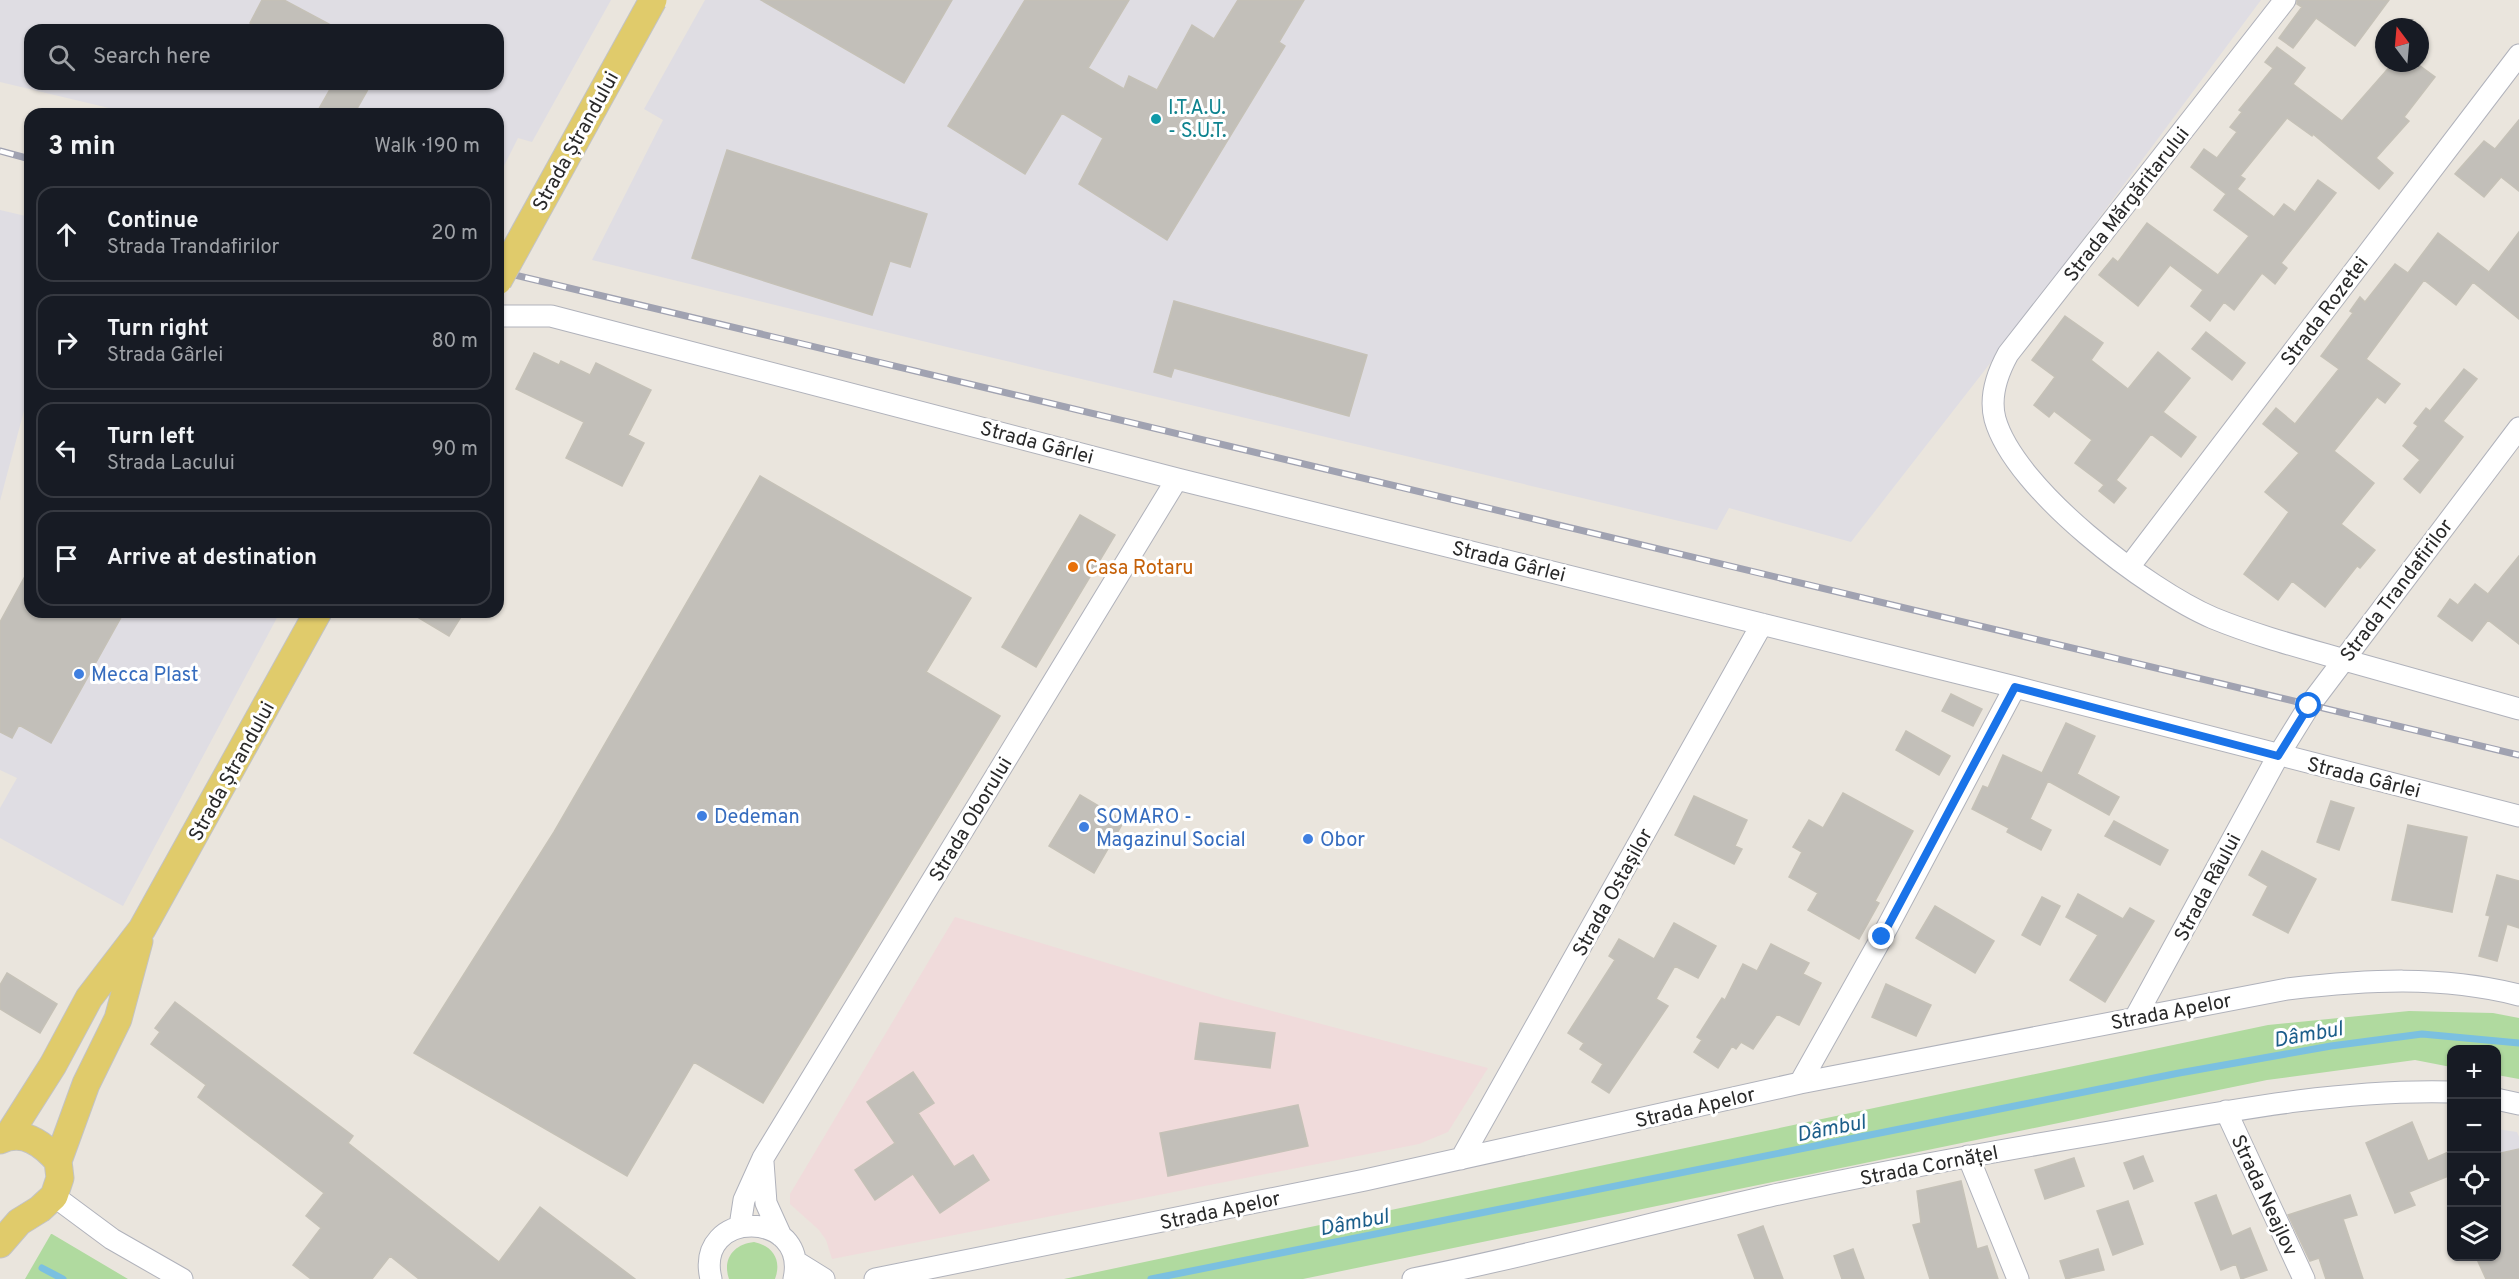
<!DOCTYPE html>
<html lang="en">
<head>
<meta charset="utf-8">
<style>
	:root { --surface:#171b24; --page:#242831; --text:#f1f3f6; --muted:#9ea1a6; --line:#363941 }
	body { margin:0; font-family:Overpass,sans-serif; background:var(--page); color:var(--text) }
	.controls { position:absolute; right:18px; bottom:18px; display:grid; overflow:hidden; border-radius:12px; box-shadow:0 2px 4px #0004 }
	.controls button { width:54px; height:54px; display:grid; place-items:center; padding:0; border:0; border-bottom:2px solid var(--line); background:var(--surface); color:var(--text); font:30px sans-serif }
	.compass { position:absolute; left:2375px; top:18px; width:54px; height:54px; border-radius:50%; background:var(--surface); box-shadow:0 2px 4px #0004; rotate:344deg }
	.stop { position:absolute; width:18px; height:18px; margin:-14px; border:4px solid #1a73e8; border-radius:50%; background:#fff }
	.stop.end { background:#1a73e8; border-color:#fff; box-shadow:0 2px 6px #0008 }
	.list { margin:0; padding:0; list-style:none }
	h2 { display:flex; justify-content:space-between; align-items:center; height:78px; margin:0; padding:0 24px; font-size:26px }
	h2 small { font-size:20px; font-weight:400; color:var(--muted) }
	.list li { display:grid; grid-template-columns:39px 1fr auto; gap:18px; align-items:center; box-sizing:border-box; height:96px; margin:0 12px 12px; padding:0 12px; border:2px solid var(--line); border-radius:18px }
	.list b { display:block; font-size:22px; white-space:nowrap }
	.list p { margin:0; font-size:20px; white-space:nowrap; color:var(--muted) }
	.list em { font-size:20px; font-style:normal; color:var(--muted) }
	.icon { flex:none; width:33px; height:33px; fill:none; stroke:currentColor; stroke-width:2; stroke-linecap:round; stroke-linejoin:round }
	.map { position:relative; flex:none; width:2519px; height:1279px; overflow:hidden }
	.search { position:absolute; background:var(--surface); box-shadow:0 2px 4px #0004; left:24px; top:24px; width:480px; height:66px; display:flex; align-items:center; gap:15px; box-sizing:border-box; padding:0 21px; border-radius:18px; color:var(--muted); font-size:22px }
	.panel { position:absolute; background:var(--surface); box-shadow:0 2px 4px #0004; left:24px; top:108px; width:480px; height:510px; border-radius:18px }
	.map>svg:first-child { display:block }
	.industrial { fill:#dfdde3; fill-rule:evenodd }
	.medical { fill:#f0dbdb }
	.green { fill:#b0da9f }
	.lines { fill:none; stroke-linecap:round; stroke-linejoin:round }
	.stream { stroke:#7bc0e0; stroke-width:7 }
	.building { fill:#c2bfb9; stroke:#c5c1b7; stroke-width:1.5 }
	.minor-casing { stroke:#b0b2bb; stroke-width:23 }
	.major-casing { stroke:#c3c3c3; stroke-width:29 }
	.minor { stroke:#fff; stroke-width:21 }
	.major { stroke:#e0cb6b; stroke-width:27 }
	.rail-casing { stroke:#a0a2b1; stroke-width:7 }
	.rail { stroke:#fff; stroke-width:4.5; stroke-dasharray:14; stroke-linecap:butt }
	.major-bridge-casing { stroke:#c3c3c3; stroke-width:29; stroke-linecap:butt }
	.major-bridge { stroke:#e0cb6b; stroke-width:27 }
	.route { stroke:#1a73e8; stroke-width:8 }
	.culture-dot { fill:#0f9aa8; stroke:#fff; stroke-width:2 }
	.food-dot { fill:#e8710a; stroke:#fff; stroke-width:2 }
	.shop-dot { fill:#3f7fe0; stroke:#fff; stroke-width:2 }
	.labels { text-anchor:middle; stroke-width:6; stroke-linejoin:round; paint-order:stroke }
	.culture-label { font-size:20px; fill:#0d838f; stroke:#fff; text-anchor:start }
	.street-label { font-size:20px; fill:#292929; stroke:#fff }
	.food-label { font-size:20px; fill:#c56008; stroke:#fff; text-anchor:start }
	.shop-label { font-size:20px; fill:#366cbe; stroke:#fff; text-anchor:start }
	.water-label { font-size:21px; font-style:italic; fill:#1c5e8a; stroke:#fff }
</style>
</head>
<body>
<div class="map">
<svg width="2519" height="1279" viewBox="0 0 2519 1279">
	<rect width="100%" height="100%" fill="#eae5dd"/>
	<path class="industrial" d="M0 0H611L532 142 518 138 498 178V114H134L0 82ZM30 30H498V84H30Z
		M705 0H2261L2009 339 1851 542 1729 508 1717 530 947 347 592 260 663 120 644 109Z
		M0 210 30 217V388L0 501Z
		M33 612H280L123 906 0 838V808L17 778 0 770V673Z
		M2497 1129 2517 1132 2519 1137V1212L2497 1166Z"/>
	<path class="medical" d="M955 917 1223 998 1488 1068 1448 1132 1419 1144 832 1259 826 1240 819 1230 790 1204V1194Z"/>
	<path class="green" d="M2409 1011 2493 1013 2519 1018V1079L2497 1075 2496 1050H2452L2451 1067 2415 1060 2267 1080 1303 1279H1064L2268 1025Z
		M51 1234H52L128 1279H25Z
		M754 1242C773 1246 782 1260 775 1279H729C722 1259 734 1244 754 1242Z"/>
	<g class="lines">
		<path class="stream" d="M42 1268 63 1279
			M1151 1279 2179 1073 2331 1046 2422 1034 2519 1043"/>
	</g>
	<path class="building" d="M262 0H284L340 30H262L250 23Z
		M761 0H952L904 83Z
		M1025 0H1129L1088 68 1124 89 1129 76 1157 90 1192 25 1214 39 1238 0H1304L1279 42 1285 46 1167 240 1079 184 1103 138 1062 113 1025 174 948 126Z
		M2297 0H2389L2355 46 2316 18 2293 48 2279 38 2302 7 2297 4Z
		M2277 47 2305 68 2293 84 2342 121 2393 63H2416L2435 77 2404 117 2409 121 2376 158 2393 173 2379 189 2313 134 2312 136 2287 118 2240 176 2245 179 2237 189 2274 217 2284 204 2295 212 2318 180 2336 193 2281 263 2287 268 2275 284 2262 273 2234 310 2224 302 2210 321 2191 306 2203 290 2170 265 2138 306 2099 275 2113 258 2118 262 2147 223 2218 275 2249 236 2214 210 2226 194 2191 167 2204 149 2217 158 2237 132 2230 127 2242 112 2239 110 2273 68 2265 62Z
		M333 84H371L354 114H316Z
		M2519 120V191L2501 177 2484 197 2455 174 2484 141 2495 149Z
		M727 150 927 214 910 267 890 261 872 315 692 258Z
		M2519 232V319L2473 282 2456 305 2424 280 2366 359 2400 384 2385 403 2377 397 2334 451 2374 483 2341 524 2375 550 2360 568 2357 566 2325 607 2292 581 2278 600 2244 574 2289 512 2265 492 2299 453 2263 424 2276 408 2295 424 2339 369 2321 356 2353 313 2350 311 2360 297 2365 302 2395 264 2408 273 2438 233 2489 272Z
		M1174 301 1367 355 1349 416 1174 368 1171 377 1154 372Z
		M2065 316 2103 343 2091 360 2128 389 2158 352 2190 378 2163 412 2196 437 2181 457 2151 434 2116 480 2126 488 2114 503 2099 491 2104 485 2075 463 2092 440 2054 411 2049 417 2034 405 2055 377 2032 360Z
		M2206 332 2245 363 2232 380 2192 349Z
		M534 353 559 365 561 361 590 375 596 363 651 390 628 435 644 443 622 486 566 458 584 422 516 389Z
		M2464 369 2477 379 2443 421 2463 437 2420 493 2404 479 2420 460 2403 446 2418 426 2414 423 2426 408 2430 411Z
		M760 476 971 598 926 672 1000 716 763 1103 694 1062 627 1176 414 1053 554 832Z
		M1080 515 1115 535 1036 667 1002 647Z
		M2519 556V644L2488 620 2472 641 2438 616 2450 599 2458 605 2475 584 2488 594Z
		M30 567V612H124L51 743 19 725 12 738 0 732V622Z
		M409 612H464L449 636Z
		M1951 694 1982 709 1973 726 1942 711Z
		M2066 723 2095 736 2077 774 2119 797 2109 815 2048 781 2030 819 2051 830 2041 850 2007 832 2009 828 1972 809 1983 786 1988 788 2003 755 2042 773Z
		M1906 731 1950 756 1939 775 1896 750Z
		M1843 793 1913 831 1875 901 1879 903 1859 939 1808 910 1818 893 1789 877 1802 852 1793 847 1809 820 1823 828Z
		M1080 795 1124 821 1094 873 1049 846Z
		M1694 796 1747 820 1735 846 1742 849 1734 864 1675 835Z
		M2331 801 2354 808 2339 850 2317 842Z
		M2114 821 2168 850 2160 865 2105 836Z
		M2408 825 2467 837 2452 912 2392 900Z
		M2262 851 2316 879 2288 933 2253 915 2268 886 2249 875Z
		M2497 875 2519 881V928L2507 924 2497 961 2479 956 2490 916 2486 915Z
		M2078 894 2123 919 2130 908 2154 921 2105 1002 2070 980 2098 935 2066 917Z
		M2042 897 2060 906 2040 945 2022 935Z
		M1935 906 1994 941 1975 973 1916 938Z
		M1674 923 1716 946 1698 978 1675 966 1656 999 1668 1006 1609 1093 1592 1082 1603 1064 1580 1049 1584 1043 1568 1033 1615 960 1609 956 1619 939 1654 959Z
		M1771 944 1809 963 1803 974 1821 983 1799 1025 1777 1014 1753 1049 1741 1042 1736 1049 1732 1046 1718 1068 1694 1052 1702 1040 1697 1037 1722 998 1725 1000 1743 964 1757 971Z
		M7 973 57 1004 40 1033 0 1009V985Z
		M1886 984 1931 1005 1916 1036 1872 1017Z
		M175 1002 353 1136 348 1143 499 1262 540 1207 635 1279H419L390 1256 372 1279H311L293 1265 321 1228 306 1216 324 1193 198 1097 206 1085 151 1044 160 1032 155 1028Z
		M1200 1023 1275 1033 1270 1068 1195 1059Z
		M913 1072 934 1103 918 1113 954 1167 973 1155 989 1180 940 1213 913 1174 875 1200 855 1170 895 1143 867 1102Z
		M1298 1105 1308 1146 1168 1176 1160 1133Z
		M2412 1122 2428 1161 2451 1151V1175L2409 1192 2415 1205 2395 1213 2366 1143Z
		M2519 1149V1279H2486L2476 1257H2496V1154Z
		M2143 1156 2153 1181 2134 1189 2124 1163Z
		M2074 1158 2084 1186 2045 1199 2035 1170Z
		M1961 1181 1977 1249 1987 1246 1998 1279H1930L1913 1225 1921 1223 1917 1191Z
		M2216 1195 2232 1236 2250 1228 2267 1270 2241 1279 2236 1264 2221 1270 2195 1203Z
		M2350 1195 2357 1215 2343 1219 2363 1279H2326L2319 1258 2310 1261 2288 1215Z
		M2128 1201 2143 1244 2113 1255 2097 1211Z
		M1763 1226 1783 1279H1755L1738 1235Z
		M1853 1249 1864 1279H1842L1834 1256Z
		M2098 1249 2104 1270 2066 1279 2060 1261Z"/>
	<g class="lines">
		<g class="minor-casing">
			<path id="minor" d="M2285 0 2008 354C1997 374 1989 396 1995 419 2015 490 2148 590 2213 618 2257 636 2303 648 2348 661 2405 677 2462 693 2519 709
				M498 316H551L1177 479 2015 687 2519 816
				M2129 567 2519 55
				M2135 1018 2278 756 2309 706 2519 428
				M1800 1083 1882 937 2015 687
				M2496 1099 2519 1104
				M2226 1111 2304 1279
				M1968 1156 2018 1279
				M1461 1159 1762 624
				M763 1162 766 1203 781 1236
				M54 1196 112 1239 182 1279
				M740 1226 744 1200 763 1158 1177 479
				M795 1261 824 1279
				M711 1279C694 1208 809 1209 794 1279
				M875 1279 1365 1180 1800 1083 2287 989C2367 980 2440 975 2519 995
				M1413 1279C1533 1255 1651 1223 1770 1196 1883 1171 1996 1151 2109 1132 2223 1112 2336 1089 2452 1092"/>
		</g>
		<g class="major-casing">
			<path id="major" d="M8 1136 53 1065 89 998 142 929 318 612
				M0 1140C24 1129 43 1144 58 1161
				M0 1244 19 1222 40 1209 54 1196 60 1178 58 1161 86 1084 118 1019 139 941"/>
		</g>
		<use href="#minor" class="minor"/>
		<use href="#major" class="major"/>
		<g class="rail-casing">
			<path id="rail" d="M0 151 30 159
				M498 271 2519 755"/>
		</g>
		<use href="#rail" class="rail"/>
		<g class="major-bridge-casing">
			<path id="major-bridge" d="M498 281 653 0"/>
		</g>
		<use href="#major-bridge" class="major-bridge"/>
	</g>
	<g class="lines">
		<path class="route" d="M1882 937 2015 687 2278 756 2309 706"/>
	</g>
	<circle class="culture-dot" cx="1156" cy="119" r="6"/>
	<circle class="food-dot" cx="1073" cy="567" r="6"/>
	<g class="shop-dot">
		<circle cx="79" cy="674" r="6"/>
		<circle cx="702" cy="816" r="6"/>
		<circle cx="1084" cy="827" r="6"/>
		<circle cx="1308" cy="839" r="6"/>
	</g>
	<g class="labels">
		<g class="culture-label">
			<text x="1168" y="114">I.T.A.U.<tspan x="1168" dy="23">- S.U.T.</tspan></text>
		</g>
		<g class="street-label">
			<text transform="translate(575 141) rotate(-61)" y="7">Strada Ștrandului</text>
			<text transform="translate(2126 204) rotate(-52)" y="7">Strada Mărgăritarului</text>
			<text transform="translate(2324 311) rotate(-53)" y="7">Strada Rozetei</text>
			<text transform="translate(1037 442) rotate(15)" y="7">Strada Gârlei</text>
			<text transform="translate(1509 561) rotate(14)" y="7">Strada Gârlei</text>
			<text transform="translate(2396 590) rotate(-53)" y="7">Strada Trandafirilor</text>
			<text transform="translate(231 771) rotate(-61)" y="7">Strada Ștrandului</text>
			<text transform="translate(2364 777) rotate(14)" y="7">Strada Gârlei</text>
			<text transform="translate(970 819) rotate(-59)" y="7">Strada Oborului</text>
			<text transform="translate(2207 887) rotate(-62)" y="7">Strada Râului</text>
			<text transform="translate(1612 892) rotate(-61)" y="7">Strada Ostașilor</text>
			<text transform="translate(2171 1011) rotate(-11)" y="7">Strada Apelor</text>
			<text transform="translate(1695 1107) rotate(-13)" y="7">Strada Apelor</text>
			<text transform="translate(1929 1165) rotate(-11)" y="7">Strada Cornățel</text>
			<text transform="translate(2265 1195) rotate(65)" y="7">Strada Neajlov</text>
			<text transform="translate(1220 1210) rotate(-12)" y="7">Strada Apelor</text>
		</g>
		<g class="food-label">
			<text x="1085" y="574">Casa Rotaru</text>
		</g>
		<g class="shop-label">
			<text x="91" y="681">Mecca Plast</text>
			<text x="714" y="823">Dedeman</text>
			<text x="1096" y="823">SOMARO -<tspan x="1096" dy="23">Magazinul Social</tspan></text>
			<text x="1320" y="846">Obor</text>
		</g>
		<g class="water-label">
			<text transform="translate(2308 1034) rotate(-10)" y="7">Dâmbul</text>
			<text transform="translate(1831 1128) rotate(-11)" y="7">Dâmbul</text>
			<text transform="translate(1354 1222) rotate(-11)" y="7">Dâmbul</text>
		</g>
	</g>
</svg>
<div class="controls">
<button>+</button>
<button>−</button>
<button><svg class="icon" aria-label="locate" viewBox="0 0 24 24"><circle cx="12" cy="12" r="6"/><path d="M12 2v4M12 18v4M2 12h4M18 12h4"/></svg></button>
<button><svg class="icon" aria-label="layers" viewBox="0 0 24 24"><path d="M12 4l9 5-9 5-9-5zM3 14l9 5 9-5"/></svg></button>
</div>
<svg class="compass" viewBox="-18 -18 36 36"><path d="M0-13l5 13h-10z" fill="#e53935"/><path d="M0 13l5-13h-10z" fill="#9ea1a6"/></svg>
<div class="stop" style="left:2309px;top:706px"></div>
<div class="stop end" style="left:1882px;top:937px"></div>
<div class="search"><svg class="icon" aria-label="search" viewBox="0 0 24 24"><circle cx="10" cy="10" r="6"/><path d="M15 15l6 6"/></svg>Search here</div>
<section class="panel">
<h2>3 min<small>Walk · 190 m</small></h2>
<ul class="list">
<li><svg class="icon" aria-label="ahead" viewBox="0 0 24 24"><path d="M12 20V5M6 11l6-6 6 6"/></svg><div><b>Continue</b><p>Strada Trandafirilor</p></div><em>20 m</em></li>
<li><svg class="icon" aria-label="right" viewBox="0 0 24 24"><path d="M7 20v-9h11M14 6l5 5-5 5"/></svg><div><b>Turn right</b><p>Strada Gârlei</p></div><em>80 m</em></li>
<li><svg class="icon" aria-label="left" viewBox="0 0 24 24"><path d="M17 20v-9H6M10 6l-5 5 5 5"/></svg><div><b>Turn left</b><p>Strada Lacului</p></div><em>90 m</em></li>
<li><svg class="icon" aria-label="arrive" viewBox="0 0 24 24"><path d="M6 21V4h12l-3 4 3 4H6"/></svg><div><b>Arrive at destination</b></div></li>
</ul>
</section>
</div>
</body>
</html>
